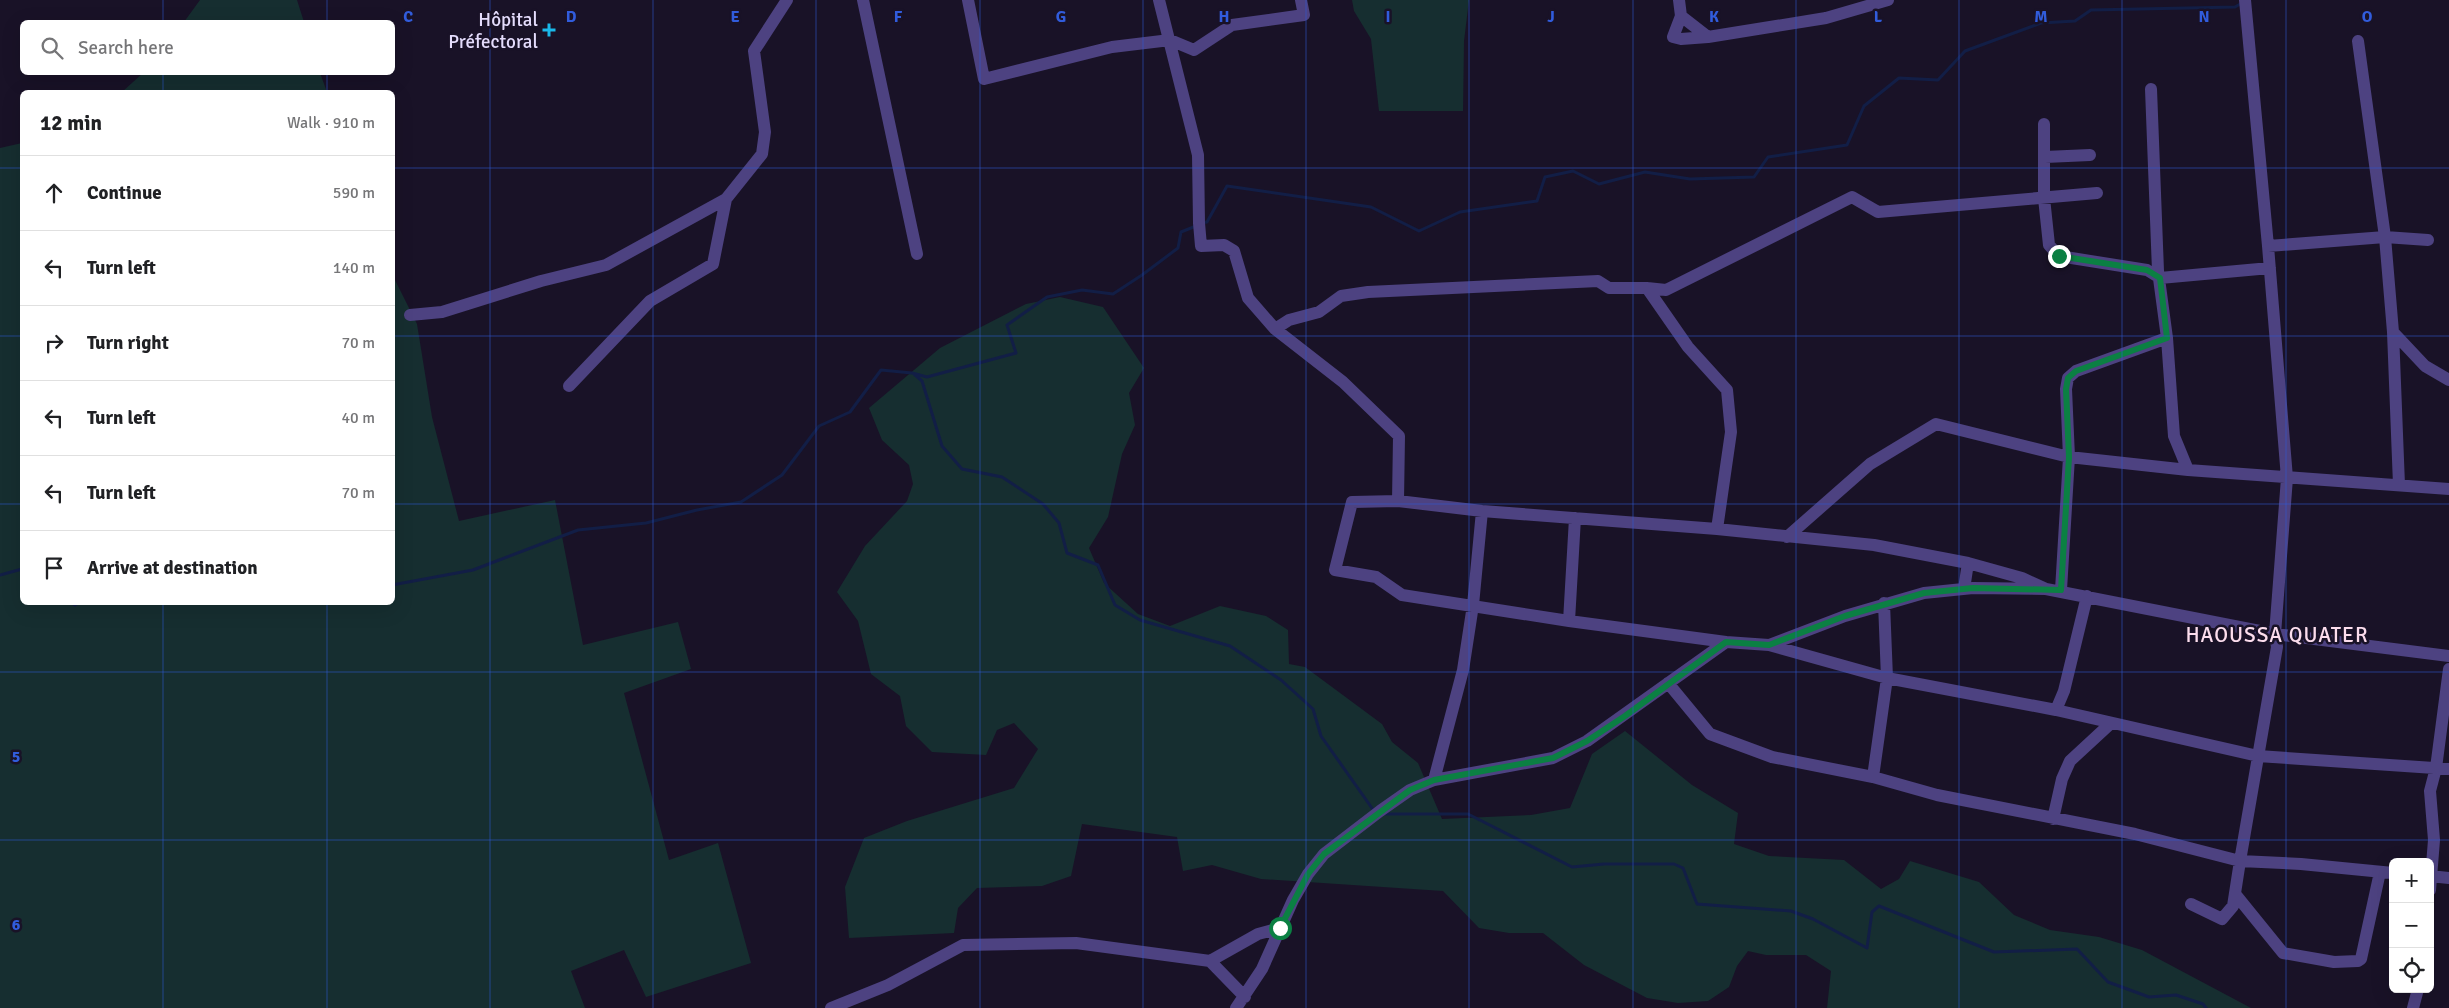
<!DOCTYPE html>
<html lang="en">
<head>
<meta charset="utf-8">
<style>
	:root { --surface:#fff; --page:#f2f2f2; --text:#202124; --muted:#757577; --line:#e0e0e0 }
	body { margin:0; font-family:Signika,sans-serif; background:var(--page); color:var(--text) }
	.controls { position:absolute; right:15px; bottom:15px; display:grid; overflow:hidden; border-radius:8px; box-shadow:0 5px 20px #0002 }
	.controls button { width:45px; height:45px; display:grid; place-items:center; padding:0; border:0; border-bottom:1px solid var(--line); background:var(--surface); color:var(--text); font:25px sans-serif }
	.stop { position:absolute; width:15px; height:15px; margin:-11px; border:4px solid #0b8043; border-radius:50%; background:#fff }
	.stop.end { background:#0b8043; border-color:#fff; box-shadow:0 1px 5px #0008 }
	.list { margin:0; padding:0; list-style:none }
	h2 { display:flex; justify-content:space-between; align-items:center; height:65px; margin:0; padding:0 20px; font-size:21px }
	h2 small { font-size:16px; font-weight:400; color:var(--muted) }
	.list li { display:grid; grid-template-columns:32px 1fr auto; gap:15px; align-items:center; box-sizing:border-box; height:75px; padding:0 20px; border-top:1px solid var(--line) }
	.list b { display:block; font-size:19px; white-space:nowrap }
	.list em { font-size:16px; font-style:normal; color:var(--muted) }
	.icon { flex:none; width:28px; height:28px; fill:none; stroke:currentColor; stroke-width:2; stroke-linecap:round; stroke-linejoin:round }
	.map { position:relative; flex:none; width:2449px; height:1008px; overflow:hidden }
	.search { position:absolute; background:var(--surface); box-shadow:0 5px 20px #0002; left:20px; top:20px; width:375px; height:55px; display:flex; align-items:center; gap:12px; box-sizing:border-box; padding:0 18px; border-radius:8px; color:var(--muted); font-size:19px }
	.panel { position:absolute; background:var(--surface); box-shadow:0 5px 20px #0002; left:20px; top:90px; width:375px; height:515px; border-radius:8px }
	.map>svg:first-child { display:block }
	.green { fill:#162e30 }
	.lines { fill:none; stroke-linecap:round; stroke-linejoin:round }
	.stream { stroke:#121e46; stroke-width:3 }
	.minor { stroke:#4d4281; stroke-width:12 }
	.route { stroke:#0b8043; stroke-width:6 }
	.grid { fill:none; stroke:#315cdc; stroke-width:1; stroke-opacity:0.55 }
	.poi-dot { fill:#1ab8e9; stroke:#191227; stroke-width:2 }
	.labels { text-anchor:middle; stroke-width:5; stroke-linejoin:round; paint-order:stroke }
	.poi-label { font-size:19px; fill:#e4dcfc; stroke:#191227; text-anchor:end }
	.quarter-label { font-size:21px; letter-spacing:1px; fill:#fcdded; stroke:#191227 }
	.grid-label { font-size:16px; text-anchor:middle; font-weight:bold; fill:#315cdc; stroke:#191227; stroke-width:5; stroke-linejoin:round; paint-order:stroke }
</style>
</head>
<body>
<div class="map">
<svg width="2449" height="1008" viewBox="0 0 2449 1008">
	<rect width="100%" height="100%" fill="#191227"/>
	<path class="green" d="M200 0H297L304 22H184Z
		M1352 0H1469L1464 41 1463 111H1379L1371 39 1354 11Z
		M143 73H320L327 92H122Z
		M22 143V602H392L393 276 417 324 432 417 459 521 555 500 583 645 678 622 691 669 624 693 669 860 718 843 751 963 646 997 624 950 571 971 585 1008H0V148Z
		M1060 297 1103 307 1144 368 1129 393 1135 425 1122 454 1108 517 1089 548 1104 583 1138 614 1170 626 1220 606 1266 616 1288 630 1289 664 1305 667 1382 724 1392 742 1418 763 1442 819 1531 815 1570 808 1592 754 1625 731 1692 785 1738 813 1734 844 1769 856 1844 860 1881 889 1899 879 1910 861 1979 882 2014 915 2050 930 2099 937 2142 950 2251 1008H1827L1831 971 1806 955H1766L1748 951 1737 966 1729 987 1708 1001 1678 1003 1647 998 1584 965 1543 933H1509L1479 928 1443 891 1261 879 1212 865 1183 871 1177 837 1082 824 1071 876 1042 886 977 888 958 908 954 933 849 938 845 887 864 838 907 821 1014 788 1038 749 1014 723 997 730 986 755 932 752 906 726 900 696 871 674 858 621 837 592 865 546 907 501 913 484 909 465 882 440 869 408 940 348 1026 304Z"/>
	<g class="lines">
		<path class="stream" d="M1202 223 1207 222 1227 186 1371 207 1419 231 1460 212 1537 201 1545 177 1573 171 1599 184 1645 172 1690 179 1754 177 1768 157 1847 145 1864 106 1899 78 1938 80 1965 51 2041 23 2075 21 2091 10 2235 7 2242 3
			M914 374 922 381 942 446 962 469 1002 477 1043 504 1059 523 1067 553 1098 565 1115 605 1140 620 1230 646 1281 680 1313 709 1321 736 1374 811
			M0 575 22 569
			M392 585 473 570 578 530 646 523 697 510 741 502 782 475 819 426 850 412 881 370 912 373 927 377 1016 353 1007 325 1047 297 1082 290 1113 294 1142 275 1178 248 1181 232 1196 226
			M71 602 75 605 79 602
			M244 602H256
			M1383 814H1468L1572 867 1604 864H1674L1683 868 1697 904 1791 911 1813 919 1867 948 1872 912 1879 906 1994 952 2077 949 2108 982 2149 997 2176 995 2203 1004 2206 1008"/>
		<path class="minor" d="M863 0 917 254
			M968 0 984 79 1112 47 1170 40 1194 50 1232 25 1304 15 1301 0
			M1159 0 1198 155 1199 223 1201 246 1224 245 1234 251 1248 298 1275 329 1343 382 1399 436 1398 501
			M1679 0 1681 16 1708 37 1826 18 1888 0
			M2245 0 2268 246 2287 478 2275 634 2277 647 2240 861 2301 864 2393 873
			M1681 16 1673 37 1681 39 1708 37
			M2358 41 2385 237 2393 332 2399 485
			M2151 89 2158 271 2167 338 2174 436 2188 470
			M2044 124V198L2049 245 2059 256 2147 270 2160 278 2270 268
			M2045 157 2090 155
			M2268 246 2385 237 2428 240
			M1647 288 1688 347 1727 390 1731 432 1717 529
			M410 315 442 312 541 281 606 265 726 199
			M1275 329 1289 320 1319 312 1341 296 1368 292 1598 281 1609 288H1647L1666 290 1852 197 1878 212 2097 193
			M2393 332 2425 366 2449 380
			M569 386 650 301 713 264 726 199 762 154 765 132 754 51 787 0
			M1787 537 1870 464 1936 424 2069 457 2188 470 2449 489
			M1964 589 1968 563
			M2061 590 2069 457 2066 389 2068 378 2076 371 2167 338
			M1569 621 1575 518
			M1726 642 1569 621 1402 595 1376 577 1335 570 1352 502 1398 501 1482 511 1717 529 1874 545 1968 563 2022 578 2046 589
			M1769 645 1845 616 1924 593 1973 588 2046 589 2275 634 2449 656
			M1668 683 1710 734 1772 757 1873 777 1937 795 2135 834 2240 861 2233 906 2222 919 2191 904
			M2056 710 2064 691 2087 596
			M1873 777 1887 678 1884 603
			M1434 780 1463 670 1473 605 1482 511
			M2053 819 2062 779 2070 761 2110 724
			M2430 876 2449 878
			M2430 890 2434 840 2430 791 2436 768 2449 669
			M2236 895 2283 953 2334 962 2358 961 2361 959 2380 872
			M1210 961 1258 934 1280 928
			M831 1008 888 985 963 945 1076 943 1210 961 1245 997
			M1236 1008 1262 969 1293 900 1308 874 1324 854 1380 811 1410 790 1434 780 1553 758 1587 741 1726 642 1769 645 1887 678 2056 710 2258 756 2449 769
			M2413 1008 2418 989"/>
	</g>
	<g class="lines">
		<path class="route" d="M1280 928 1308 874 1324 854 1410 790 1434 780 1553 758 1587 741 1625 716 1726 642 1769 645 1845 616 1924 593 1973 588 2061 590 2069 457 2066 389 2068 378 2076 371 2167 338 2160 278 2147 270 2059 256"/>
	</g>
	<path class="grid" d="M163 0V22M327 0V22M490 0V1008M653 0V1008M816 0V1008M980 0V1008M1143 0V1008M1306 0V1008M1469 0V1008M1633 0V1008M1796 0V1008M1959 0V1008M2122 0V1008M2286 0V1008M163 72V92M327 72V92M0 168H22M392 168H2449M0 336H22M392 336H2449M0 504H22M392 504H2449M163 602V1008M327 602V1008M0 672H2449M0 840H2449"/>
	<path class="poi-dot" d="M546.5 22.5h5v5h5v5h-5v5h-5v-5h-5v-5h5z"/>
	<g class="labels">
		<g class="poi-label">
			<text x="538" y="26">Hôpital<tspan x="538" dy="22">Préfectoral</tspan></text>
		</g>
		<g class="quarter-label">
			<text x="2277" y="642">HAOUSSA QUATER</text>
		</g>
	</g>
	<g class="grid-label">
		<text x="408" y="22">C</text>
		<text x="571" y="22">D</text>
		<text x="735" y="22">E</text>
		<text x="898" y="22">F</text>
		<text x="1061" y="22">G</text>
		<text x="1224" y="22">H</text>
		<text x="1388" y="22">I</text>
		<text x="1551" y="22">J</text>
		<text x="1714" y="22">K</text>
		<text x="1878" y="22">L</text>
		<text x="2041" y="22">M</text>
		<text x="2204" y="22">N</text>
		<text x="2367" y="22">O</text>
		<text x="16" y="762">5</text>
		<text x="16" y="930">6</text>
	</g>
</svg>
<div class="controls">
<button>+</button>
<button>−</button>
<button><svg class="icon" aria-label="locate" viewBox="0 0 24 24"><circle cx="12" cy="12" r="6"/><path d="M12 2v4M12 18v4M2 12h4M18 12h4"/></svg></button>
</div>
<div class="stop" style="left:1280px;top:928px"></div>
<div class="stop end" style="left:2059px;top:256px"></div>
<div class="search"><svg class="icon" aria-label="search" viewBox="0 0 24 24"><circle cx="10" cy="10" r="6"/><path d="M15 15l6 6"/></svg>Search here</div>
<section class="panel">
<h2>12 min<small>Walk · 910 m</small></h2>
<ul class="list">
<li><svg class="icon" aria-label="ahead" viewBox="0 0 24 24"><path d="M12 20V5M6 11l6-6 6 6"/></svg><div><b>Continue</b></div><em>590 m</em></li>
<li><svg class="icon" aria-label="left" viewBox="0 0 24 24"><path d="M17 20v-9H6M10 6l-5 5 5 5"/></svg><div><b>Turn left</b></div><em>140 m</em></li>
<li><svg class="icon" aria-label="right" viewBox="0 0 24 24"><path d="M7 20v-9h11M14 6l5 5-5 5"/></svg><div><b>Turn right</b></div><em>70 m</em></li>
<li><svg class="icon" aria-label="left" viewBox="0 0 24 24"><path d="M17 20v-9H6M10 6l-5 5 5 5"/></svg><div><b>Turn left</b></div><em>40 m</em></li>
<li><svg class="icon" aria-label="left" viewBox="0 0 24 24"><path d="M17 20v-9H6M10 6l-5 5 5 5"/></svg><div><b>Turn left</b></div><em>70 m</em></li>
<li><svg class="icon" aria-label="arrive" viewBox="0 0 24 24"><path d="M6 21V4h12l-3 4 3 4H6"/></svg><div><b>Arrive at destination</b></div></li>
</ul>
</section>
</div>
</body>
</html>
